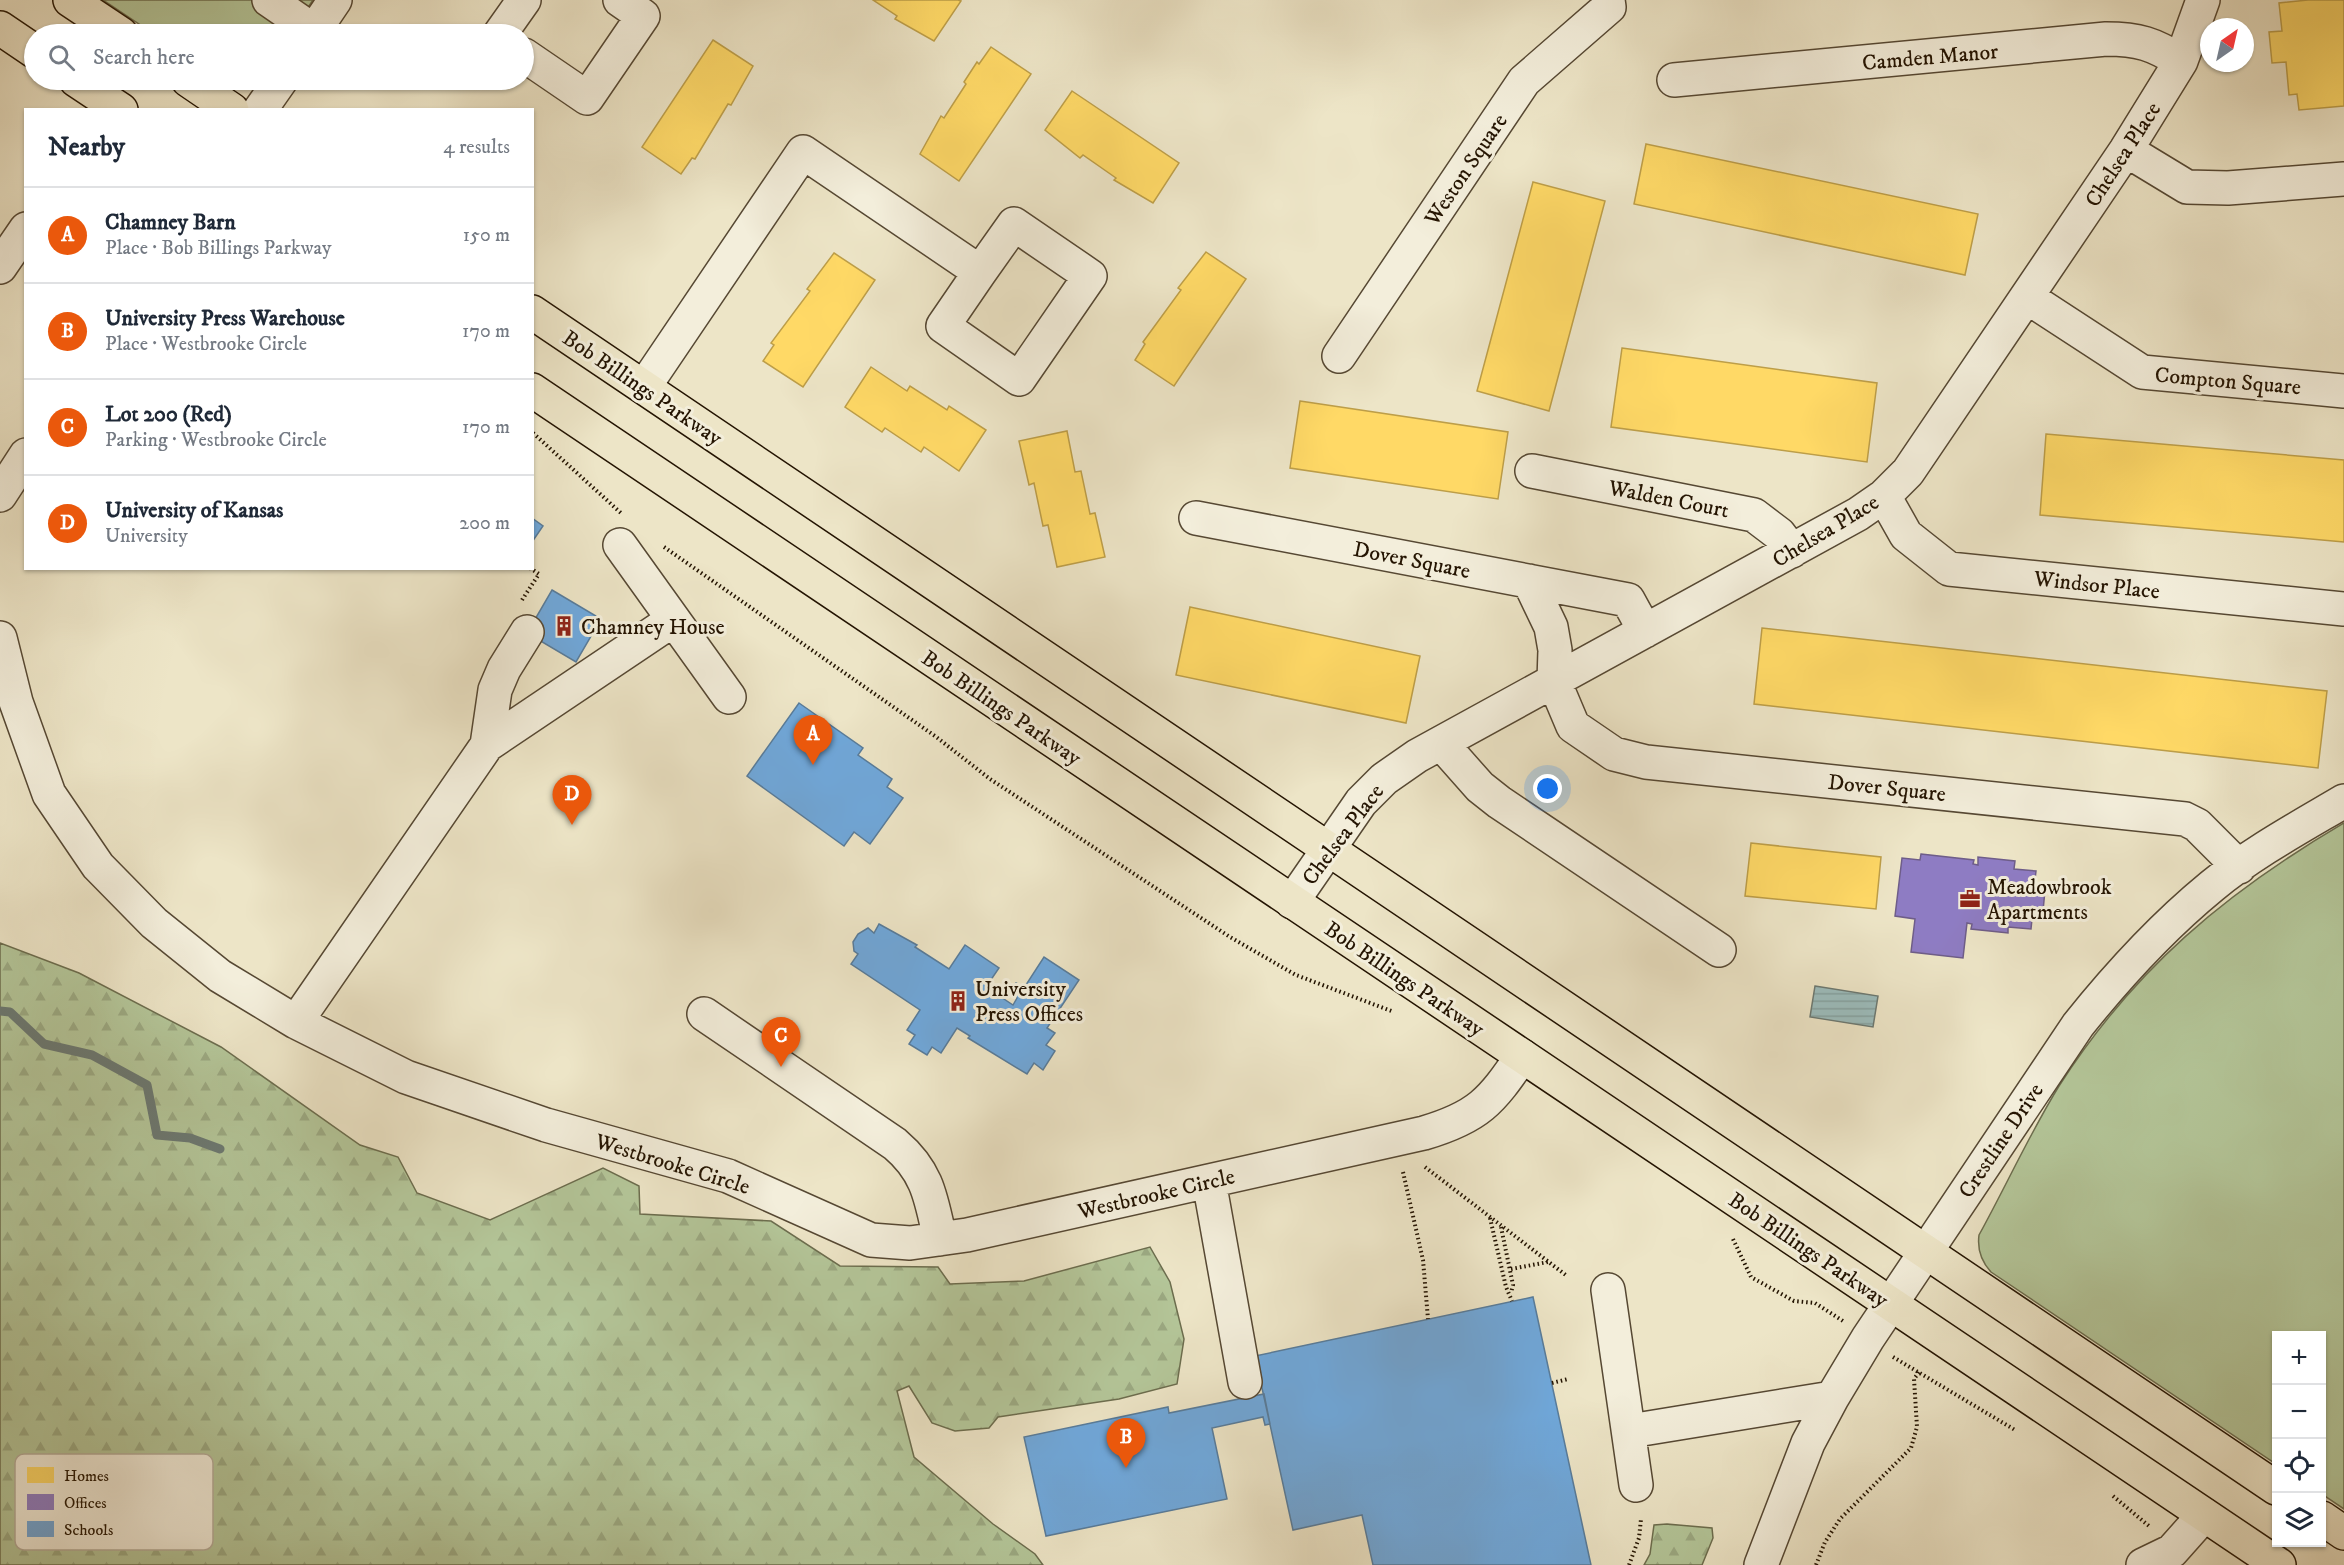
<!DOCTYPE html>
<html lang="en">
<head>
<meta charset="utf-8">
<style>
	:root { --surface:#fff; --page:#f2f2f3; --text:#1f2937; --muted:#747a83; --line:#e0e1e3; --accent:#ea580c }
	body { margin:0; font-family:"IM FELL DW Pica",serif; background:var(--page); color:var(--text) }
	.controls { position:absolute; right:18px; bottom:18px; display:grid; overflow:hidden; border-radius:0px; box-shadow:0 2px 4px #0004 }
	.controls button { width:54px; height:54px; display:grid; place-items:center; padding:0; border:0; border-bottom:2px solid var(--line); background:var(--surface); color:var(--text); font:30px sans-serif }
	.compass { position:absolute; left:2200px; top:18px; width:54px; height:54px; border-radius:50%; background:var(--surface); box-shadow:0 2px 4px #0004; rotate:34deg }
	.you { position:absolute; left:1548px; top:789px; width:21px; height:21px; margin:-15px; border:4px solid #fff; border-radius:50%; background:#1a73e8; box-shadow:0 0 0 9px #1a73e833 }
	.badge { display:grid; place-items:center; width:39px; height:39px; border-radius:50%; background:var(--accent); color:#fff; font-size:20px; font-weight:700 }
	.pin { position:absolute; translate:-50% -50px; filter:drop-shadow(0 2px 3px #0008) }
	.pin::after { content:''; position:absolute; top:32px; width:21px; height:18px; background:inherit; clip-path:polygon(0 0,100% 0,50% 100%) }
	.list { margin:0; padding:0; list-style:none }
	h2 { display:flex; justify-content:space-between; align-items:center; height:78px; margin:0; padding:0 24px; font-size:26px }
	h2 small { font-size:20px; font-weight:400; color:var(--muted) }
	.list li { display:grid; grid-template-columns:39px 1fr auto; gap:18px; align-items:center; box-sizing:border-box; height:96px; padding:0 24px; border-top:2px solid var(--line) }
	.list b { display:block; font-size:22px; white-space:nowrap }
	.list p { margin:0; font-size:20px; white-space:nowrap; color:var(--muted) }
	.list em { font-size:20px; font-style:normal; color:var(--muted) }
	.icon { flex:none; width:33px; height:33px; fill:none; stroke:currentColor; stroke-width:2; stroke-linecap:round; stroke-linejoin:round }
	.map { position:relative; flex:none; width:2344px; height:1565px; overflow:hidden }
	.search { position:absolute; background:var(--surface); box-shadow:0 2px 4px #0004; left:24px; top:24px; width:510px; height:66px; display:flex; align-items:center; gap:15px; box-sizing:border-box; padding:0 21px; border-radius:33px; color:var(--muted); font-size:22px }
	.panel { position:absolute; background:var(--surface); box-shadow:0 2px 4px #0004; left:24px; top:108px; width:510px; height:462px; border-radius:0px }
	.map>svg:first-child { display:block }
	.grass { fill:#b4c699; stroke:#6c6d4e; stroke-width:1.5 }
	.forest { fill:url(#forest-firs); stroke:#6c6d4e; stroke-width:1.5 }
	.water { fill:url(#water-rules); stroke:#6c7972; stroke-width:1.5 }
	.homes { fill:#ffd966; stroke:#bd9e48; stroke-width:1.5 }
	.offices { fill:#8e7cc3; stroke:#6e5d89; stroke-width:1.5 }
	.schools { fill:#6fa8dc; stroke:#587c9b; stroke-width:1.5 }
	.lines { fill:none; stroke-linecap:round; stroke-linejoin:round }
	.stream { stroke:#6c7972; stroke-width:9 }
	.minor-casing { stroke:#564833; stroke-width:36 }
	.major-casing { stroke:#241402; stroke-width:36 }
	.path { stroke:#241402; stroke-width:4; stroke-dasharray:1.5 3; stroke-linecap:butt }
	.minor { stroke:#f3eedb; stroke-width:33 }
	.major { stroke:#ede5c7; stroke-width:33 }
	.labels { text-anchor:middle; stroke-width:6; stroke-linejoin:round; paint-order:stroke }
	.street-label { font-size:22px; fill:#241402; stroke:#f3eedb }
	.poi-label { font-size:22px; fill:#241402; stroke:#f3eedb; text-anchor:start }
	.key { fill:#f3eedb; stroke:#b5ad9a; stroke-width:1.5 }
	.key-label { font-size:16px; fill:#241402 }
</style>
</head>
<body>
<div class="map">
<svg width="2344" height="1565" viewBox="0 0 2344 1565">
	<defs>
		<pattern id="forest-firs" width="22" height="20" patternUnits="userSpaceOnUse" patternTransform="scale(1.5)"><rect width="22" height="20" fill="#b4c699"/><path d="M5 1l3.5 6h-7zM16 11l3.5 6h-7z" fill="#9ba982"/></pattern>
		<pattern id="water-rules" width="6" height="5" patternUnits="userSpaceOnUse" patternTransform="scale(1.5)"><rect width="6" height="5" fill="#9cbdbd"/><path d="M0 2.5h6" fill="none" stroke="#86a2a1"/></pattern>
	</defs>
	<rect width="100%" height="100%" fill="#ede5c7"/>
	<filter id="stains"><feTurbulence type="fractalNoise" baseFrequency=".00333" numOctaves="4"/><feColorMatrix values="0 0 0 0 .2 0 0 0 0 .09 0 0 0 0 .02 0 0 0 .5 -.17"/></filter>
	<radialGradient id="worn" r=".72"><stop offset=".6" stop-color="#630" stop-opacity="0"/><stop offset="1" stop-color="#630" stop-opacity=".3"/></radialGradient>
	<path class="grass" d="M103 0H313L290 34H154Z
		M2344 823V1509L2322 1494V1336H2276V1464L1991 1272C1981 1261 1977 1250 1979 1235 2006 1186 2030 1133 2059 1086 2134 969 2225 893 2344 823Z"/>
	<path class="forest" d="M0 943 79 973 221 1047 360 1145 398 1157 417 1193 490 1220 603 1168 639 1186 640 1214 771 1221 840 1266 938 1267 950 1284 1024 1281 1150 1247 1170 1282 1184 1339 1177 1384 1119 1399 998 1417 989 1428 955 1431 932 1423 909 1386 897 1391 914 1457 993 1524 1035 1554 1043 1565H0Z
		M1667 1524 1712 1528 1713 1538 1702 1565H1644L1650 1554 1654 1525Z"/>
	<path class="water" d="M1815 986 1878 996 1873 1027 1810 1017Z"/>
	<path class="homes" d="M873 0H958L961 1 934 41 895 19 897 16Z
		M2308 0H2344V106L2299 110 2297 94 2289 95 2286 62 2272 63 2269 32 2282 31 2279 3Z
		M713 40 753 66 731 105 728 104 695 159 692 158 681 174 642 147Z
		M991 47 1031 74 959 181 920 154 941 116 944 118 966 84 964 82 977 62 979 64Z
		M1072 91 1179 163 1153 203 1114 180 1116 178 1083 155 1080 158 1045 130Z
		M1646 144 1978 214 1965 275 1634 204Z
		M1533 182 1605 201 1549 411 1477 391Z
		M1206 252 1246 279 1174 386 1135 360 1145 344 1143 342 1181 290 1178 288Z
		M834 253 875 280 803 387 763 361 774 345 771 343 810 291 807 289Z
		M1622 348 1877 383 1867 462 1611 427Z
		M871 367 907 391 910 386 947 410 949 406 986 430 959 471 924 447 921 452 885 428 882 432 845 407Z
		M1300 401 1508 432 1498 499 1290 468Z
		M1067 431 1075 472 1081 471 1090 514 1095 513 1105 557 1057 567 1048 525 1043 526 1034 483 1029 485 1019 441Z
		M2046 434 2344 460V542L2040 515Z
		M1190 607 1420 656 1406 723 1176 675Z
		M1762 628 2327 691 2318 768 1754 704Z
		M1751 843 1881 857 1876 909 1745 896Z"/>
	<path class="offices" d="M1921 854 1974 860 1973 864 1978 865V857L2015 861 2014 869 2036 871 2034 888 2045 890 2043 911 2033 909 2031 929 2008 927V933L1971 929 1972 924 1967 923 1963 958 1911 952 1915 919 1895 916 1902 858 1920 860Z"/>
	<path class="schools" d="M532 518 543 526 532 542Z
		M552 590 601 619 576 662 527 633Z
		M799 703 863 748 858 755 892 779 887 787 903 798 870 844 854 832 844 846 747 776Z
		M879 924 917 945 915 947 949 969 965 945 999 968 986 987 1013 1005 1017 998 1010 993 1016 983 1024 988 1044 957 1079 980 1047 1028 1055 1033 1046 1045 1055 1051 1043 1070 1034 1063 1027 1074 968 1038 970 1036 957 1028 941 1053 932 1047 927 1055 909 1044 915 1035 907 1030 920 1010 851 964 858 954 854 951 853 942 858 934 868 928 874 933Z
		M1533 1297 1591 1565H1373L1362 1515 1293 1530 1255 1356Z
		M1264 1394 1270 1424 1265 1425 1263 1417 1212 1428 1227 1499 1046 1536 1024 1437 1168 1407 1169 1413Z"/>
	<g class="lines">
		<path class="stream" d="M0 1011 10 1012 44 1044 92 1055 147 1085 157 1135 190 1138 220 1149"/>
		<g class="minor-casing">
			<path id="minor" d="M269 0 314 31
				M312 34 335 0
				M500 34 524 0
				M524 55 587 98 643 16 620 0
				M1674 80 2106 39C2139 39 2153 44 2181 61
				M260 110 281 80
				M2126 150 2187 187 2228 188 2344 179
				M0 267 26 229
				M2027 297 2142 372 2344 391
				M1339 356 1524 81 1609 7 1608 0
				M644 387 803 152 980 272 943 326 1019 379 1090 276 1014 224 980 272
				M1532 471 1754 515 1779 534 1792 551
				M0 495 26 455
				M1884 496 1906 535 1949 569 2344 609
				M1196 518 1628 600 1645 631
				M620 545 729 697
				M1529 581 1551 627 1555 650 1554 681 1573 726 1614 754 1646 762 2185 819 2197 825 2239 867
				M0 638 16 702 49 794 98 866 154 923 220 976 296 1022 406 1077 546 1125 728 1176 871 1240 910 1243 967 1235 1424 1133C1478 1117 1491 1102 1522 1056
				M1441 743 1480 787 1499 802 1719 950
				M487 745 495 690 504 669 527 632
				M1292 902 1361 802 1384 779 1417 756 1858 514 1884 496 1908 472 2126 150 2181 61 2203 0
				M704 1014 895 1144C928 1172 931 1198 940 1239
				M296 1022 487 745 673 620
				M1209 1181 1245 1382
				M1608 1290 1636 1485
				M1630 1431 1832 1398
				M1761 1565 1808 1443 1832 1398 1868 1338 2078 1025C2118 975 2162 927 2212 886 2252 853 2300 827 2344 801
				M2143 1565 2172 1551 2204 1515"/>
		</g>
		<g class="major-casing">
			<path id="major" d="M70 0 121 34
				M0 28 34 51
				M76 80 121 110
				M188 80 232 110
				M532 312 2276 1488
				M532 390 2279 1565
				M2322 1518 2344 1533"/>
		</g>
		<path class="path" d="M533 433 621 513
			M664 547 935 736 990 779 1230 937 1296 975 1394 1012
			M522 600 539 574 530 568
			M1425 1167 1567 1276
			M1403 1172 1423 1260 1428 1319
			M1490 1218 1506 1287 1512 1301
			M1501 1227 1513 1285 1511 1293
			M1733 1239 1751 1277 1794 1301 1815 1303 1843 1321
			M1511 1269 1548 1262
			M1893 1357 2015 1430
			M1552 1383 1568 1379
			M2113 1496 2149 1526
			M1629 1565 1639 1538 1641 1519
			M1816 1565 1825 1542 1840 1519 1911 1448 1917 1427 1914 1379 1919 1372"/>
		<use href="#minor" class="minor"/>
		<use href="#major" class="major"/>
	</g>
	<defs>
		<g id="building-bare" transform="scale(1.62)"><path d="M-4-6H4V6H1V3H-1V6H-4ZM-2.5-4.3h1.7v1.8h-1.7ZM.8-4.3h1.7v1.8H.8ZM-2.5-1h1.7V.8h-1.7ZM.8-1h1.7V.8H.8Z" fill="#8f2418" stroke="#f3eedb" stroke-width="2.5" paint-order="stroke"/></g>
		<g id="office-bare" transform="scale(1.62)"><path d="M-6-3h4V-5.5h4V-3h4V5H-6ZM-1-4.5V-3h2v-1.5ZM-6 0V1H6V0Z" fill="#8f2418" stroke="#f3eedb" stroke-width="2.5" paint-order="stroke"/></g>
	</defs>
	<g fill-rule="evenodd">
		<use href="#building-bare" x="564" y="626"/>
		<use href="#office-bare" x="1970" y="899"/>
		<use href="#building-bare" x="958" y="1001"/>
	</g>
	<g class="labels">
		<g class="street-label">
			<text transform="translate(1930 56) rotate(-5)" y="8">Camden Manor</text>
			<text transform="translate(2122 154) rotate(-57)" y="8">Chelsea Place</text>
			<text transform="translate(1465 169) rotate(-56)" y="8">Weston Square</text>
			<text transform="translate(2228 380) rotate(5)" y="8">Compton Square</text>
			<text transform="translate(643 387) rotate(34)" y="8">Bob Billings Parkway</text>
			<text transform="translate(1669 498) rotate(11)" y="8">Walden Court</text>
			<text transform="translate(1825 530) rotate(-31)" y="8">Chelsea Place</text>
			<text transform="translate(1412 559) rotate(11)" y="8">Dover Square</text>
			<text transform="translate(2097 584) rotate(6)" y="8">Windsor Place</text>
			<text transform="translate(1002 707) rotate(34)" y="8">Bob Billings Parkway</text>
			<text transform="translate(1887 787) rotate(6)" y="8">Dover Square</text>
			<text transform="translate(1342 834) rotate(-53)" y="8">Chelsea Place</text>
			<text transform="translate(1405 978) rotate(34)" y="8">Bob Billings Parkway</text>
			<text transform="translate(2000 1140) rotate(-56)" y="8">Crestline Drive</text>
			<text transform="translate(673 1163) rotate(17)" y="8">Westbrooke Circle</text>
			<text transform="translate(1156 1193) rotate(-13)" y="8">Westbrooke Circle</text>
			<text transform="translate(1809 1249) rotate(34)" y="8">Bob Billings Parkway</text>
		</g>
		<g class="poi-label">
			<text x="581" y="634">Chamney House</text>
			<text x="1987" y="894">Meadowbrook<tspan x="1987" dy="25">Apartments</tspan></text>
			<text x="975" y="996">University<tspan x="975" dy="25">Press Offices</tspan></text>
		</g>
	</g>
	<rect x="15" y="1454" width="198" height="96" rx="9" class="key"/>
	<rect x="27" y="1467" width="27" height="16" fill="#ffd966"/>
	<rect x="27" y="1494" width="27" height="16" fill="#8e7cc3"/>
	<rect x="27" y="1521" width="27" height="16" fill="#6fa8dc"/>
	<g class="key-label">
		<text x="64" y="1481">Homes</text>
		<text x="64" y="1508">Offices</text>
		<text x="64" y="1535">Schools</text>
	</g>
	<rect width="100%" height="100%" filter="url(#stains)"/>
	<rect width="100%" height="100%" fill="url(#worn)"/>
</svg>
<div class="controls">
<button>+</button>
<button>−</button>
<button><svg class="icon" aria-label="locate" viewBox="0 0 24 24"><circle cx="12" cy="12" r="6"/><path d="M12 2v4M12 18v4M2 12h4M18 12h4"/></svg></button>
<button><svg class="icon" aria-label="layers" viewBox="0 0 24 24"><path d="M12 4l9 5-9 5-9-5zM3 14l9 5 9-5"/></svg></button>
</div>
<svg class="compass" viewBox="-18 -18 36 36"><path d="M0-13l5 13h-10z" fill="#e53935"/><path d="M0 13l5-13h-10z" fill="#747a83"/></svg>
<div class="you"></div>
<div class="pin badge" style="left:813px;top:765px">A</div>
<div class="pin badge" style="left:1126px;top:1468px">B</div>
<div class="pin badge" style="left:781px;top:1067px">C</div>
<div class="pin badge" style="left:572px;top:825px">D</div>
<div class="search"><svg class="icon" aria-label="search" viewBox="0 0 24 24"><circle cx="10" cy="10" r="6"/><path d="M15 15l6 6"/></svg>Search here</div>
<section class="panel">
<h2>Nearby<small>4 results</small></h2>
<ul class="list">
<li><span class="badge">A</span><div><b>Chamney Barn</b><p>Place · Bob Billings Parkway</p></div><em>150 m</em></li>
<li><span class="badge">B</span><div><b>University Press Warehouse</b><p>Place · Westbrooke Circle</p></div><em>170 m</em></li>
<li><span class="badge">C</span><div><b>Lot 200 (Red)</b><p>Parking · Westbrooke Circle</p></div><em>170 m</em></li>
<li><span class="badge">D</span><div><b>University of Kansas</b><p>University</p></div><em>200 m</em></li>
</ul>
</section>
</div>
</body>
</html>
